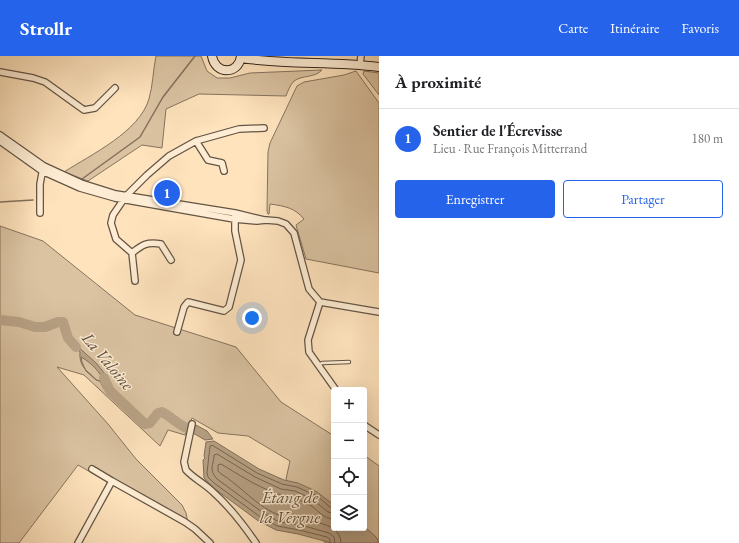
<!DOCTYPE html>
<html lang="fr">
<head>
<meta charset="utf-8">
<style>
	:root { --surface:#fff; --page:#f2f2f2; --text:#202124; --muted:#757577; --line:#e0e0e0; --accent:#2563eb }
	body { margin:0; font-family:"EB Garamond",serif; background:var(--page); color:var(--text) }
	.controls { position:absolute; right:12px; bottom:12px; display:grid; overflow:hidden; border-radius:4px; box-shadow:0 4px 16px #0002 }
	.controls button { width:36px; height:36px; display:grid; place-items:center; padding:0; border:0; border-bottom:1px solid var(--line); background:var(--surface); color:var(--text); font:20px sans-serif }
	.you { position:absolute; left:252px; top:262px; width:14px; height:14px; margin:-10px; border:3px solid #fff; border-radius:50%; background:#1a73e8; box-shadow:0 0 0 6px #1a73e833 }
	.badge { display:grid; place-items:center; width:26px; height:26px; border-radius:50%; background:var(--accent); color:#fff; font-size:13px; font-weight:700 }
	.pin { position:absolute; translate:-50% -50%; border:2px solid #fff; box-shadow:0 1px 4px #0006 }
	.list { margin:0; padding:0; list-style:none }
	h2 { display:flex; justify-content:space-between; align-items:center; height:52px; margin:0; padding:0 16px; font-size:17px }
	h2 small { font-size:13px; font-weight:400; color:var(--muted) }
	.list li { display:grid; grid-template-columns:26px 1fr auto; gap:12px; align-items:center; box-sizing:border-box; height:60px; padding:0 16px; border-top:1px solid var(--line) }
	.list b { display:block; font-size:15px; white-space:nowrap }
	.list p { margin:0; font-size:13px; white-space:nowrap; color:var(--muted) }
	.list em { font-size:13px; font-style:normal; color:var(--muted) }
	.actions { display:flex; gap:8px; padding:12px 16px }
	.actions a { flex:1; padding:9px 0; border:1px solid var(--accent); border-radius:4px; text-align:center; font-size:14px; color:var(--accent) }
	.actions .main { background:var(--accent); color:#fff }
	.icon { flex:none; width:22px; height:22px; fill:none; stroke:currentColor; stroke-width:2; stroke-linecap:round; stroke-linejoin:round }
	.map { position:relative; flex:none; width:379px; height:487px; overflow:hidden }
	header { display:flex; align-items:center; gap:24px; box-sizing:border-box; height:56px; padding:0 20px; background:var(--accent); color:#fff }
	header strong { font-size:19px }
	nav { display:flex; gap:22px; margin-inline-start:auto; font-size:14px }
	main { display:flex }
	aside { flex:1; background:var(--surface) }
	.map>svg:first-child { display:block }
	.green { fill:#dbc3a2; stroke:#86745f }
	.water { fill:#b8a286; stroke:#82705c; fill-rule:evenodd }
	.lines { fill:none; stroke-linecap:round; stroke-linejoin:round }
	.shore { stroke:#746451; stroke-width:1 }
	.stream { stroke:#82705c; stroke-width:1.5 }
	.river { stroke:#b8a286; stroke-width:10 }
	.service-casing { stroke:#645444; stroke-width:4.5 }
	.minor-casing { stroke:#645444; stroke-width:8 }
	.secondary-casing { stroke:#31251c; stroke-width:10 }
	.service { stroke:#feedd4; stroke-width:2.5 }
	.minor { stroke:#feedd4; stroke-width:5.5 }
	.secondary { stroke:#feedd4; stroke-width:8 }
	.labels { text-anchor:middle; stroke-width:3; stroke-linejoin:round; paint-order:stroke }
	.water-label { font-size:17px; font-style:italic; fill:#605141; stroke:#feedd4 }
</style>
</head>
<body>
<header>
<strong>Strollr</strong>
<nav><a>Carte</a><a>Itinéraire</a><a>Favoris</a></nav>
</header>
<main>
<div class="map">
<svg width="379" height="487" viewBox="0 0 379 487">
	<rect width="100%" height="100%" fill="#fee3bd"/>
	<filter id="stains"><feTurbulence type="fractalNoise" baseFrequency=".005" numOctaves="4"/><feColorMatrix values="0 0 0 0 .2 0 0 0 0 .09 0 0 0 0 .02 0 0 0 .5 -.17"/></filter>
	<radialGradient id="worn" r=".72"><stop offset=".6" stop-color="#630" stop-opacity="0"/><stop offset="1" stop-color="#630" stop-opacity=".3"/></radialGradient>
	<path class="green" d="M156 0H201L207 15 217 22H230L250 17 322 14C315 22 302 19 294 25 290 29 288 35 286 40L199 38 166 53 162 92 142 89 88 125 64 116C92 98 139 76 149 43 153 29 153 14 156 0Z
		M356 15 379 47V217L306 203 296 169 304 163C295 152 285 150 270 148L269 158H268L267 155 268 96 270 87 297 30 304 26 344 19Z
		M364 15 379 17V39L363 18Z
		M0 170 43 185 135 259 236 291 281 346 334 380V472H364V399L379 410V487H325L286 423 290 405 248 380 218 377 192 362 185 379 168 374 160 390 84 319 57 311 108 368 136 403 182 449 186 457 189 472 78 409 19 487H0Z"/>
	<path class="water" d="M0 263 19 265 37 270H49L57 264 63 266 66 269 74 287 97 308 105 318 113 334 117 337 126 348 145 366H148L158 355C168 353 173 363 180 368 183 369 186 370 189 372V373C178 369 172 361 162 356L158 357 150 367 145 368 128 353 116 337 104 333 100 325C94 324 94 320 89 317 83 312 79 305 80 296L68 282 63 268 58 266 45 271H35L19 266H6ZM81 301C92 307 104 319 106 333L103 326 96 324 86 315 82 306Z
		M196 369 207 375 213 383 205 384 193 377Z
		M214 385 259 413 284 424 298 427 309 432 317 436 334 449V472H364V470L376 481 379 487H332L298 478 276 474 257 464 211 430 204 422 203 404 205 402 204 400 206 386Z"/>
	<g class="lines">
		<path class="shore" d="M334 457 328 456 317 447 306 440 295 435 281 433 255 421 217 398 214 399C214 409 208 413 217 423L262 456 279 466 301 469 329 477 334 481 335 487
			M334 463C322 463 318 453 308 448 296 442 285 441 273 436 254 429 238 418 221 408L218 409V415L220 417C241 430 258 452 281 460 298 466 341 462 341 487
			M330 487V483L327 481 299 474 277 470 259 460 214 427 208 421 207 417 210 390 212 389 257 417 282 428 297 431 308 436 316 439 330 451 334 452"/>
		<path class="stream" d="M82 123 140 81 163 41 195 0
			M0 146 33 144"/>
		<path class="river" d="M0 264 19 266 35 271H45L58 266H63L68 282 76 291
			M104 322 110 335 145 368 150 367 158 357 162 356C172 361 178 369 189 373"/>
		<g class="service-casing">
			<path id="service" d="M319 309 322 307 349 306"/>
		</g>
		<g class="minor-casing">
			<path id="minor" d="M360 9 361 0
				M0 16 33 22 45 26 84 54 95 52 115 32
				M0 79 44 110 81 127 116 138 235 157 264 164
				M0 85 42 115 80 132 115 142 234 163 257 165 266 164 278 165 286 168 294 177 309 233 320 246 379 256
				M196 85 208 104 222 107 224 115
				M40 157V128L43 112
				M132 197C143 188 147 186 161 188L171 204
				M135 225 132 197 116 183 111 167 113 159 126 140 147 119 169 100 196 85 239 73 264 72
				M320 246 308 284 309 296 336 334
				M177 276 184 251 188 246 224 255 229 251 241 204 235 175V159
				M192 368 184 406 186 414C193 422 204 427 212 435 229 450 243 468 256 487
				M364 369 379 379
				M92 413 112 425
				M78 487 112 425 185 466 195 473 210 487"/>
		</g>
		<g class="secondary-casing">
			<path id="secondary" d="M212 0C215 19 239 19 241 0
				M241 2C287 9 333 5 379 11"/>
		</g>
		<use href="#service" class="service"/>
		<use href="#minor" class="minor"/>
		<use href="#secondary" class="secondary"/>
	</g>
	<g class="labels">
		<g class="water-label">
			<text transform="translate(108 305) rotate(50)" y="6">La Valoine</text>
			<text x="290" y="447">Étang de<tspan x="290" dy="20">la Vergne</tspan></text>
		</g>
	</g>
	<rect width="100%" height="100%" filter="url(#stains)"/>
	<rect width="100%" height="100%" fill="url(#worn)"/>
</svg>
<div class="controls">
<button>+</button>
<button>−</button>
<button><svg class="icon" aria-label="locate" viewBox="0 0 24 24"><circle cx="12" cy="12" r="6"/><path d="M12 2v4M12 18v4M2 12h4M18 12h4"/></svg></button>
<button><svg class="icon" aria-label="layers" viewBox="0 0 24 24"><path d="M12 4l9 5-9 5-9-5zM3 14l9 5 9-5"/></svg></button>
</div>
<div class="you"></div>
<div class="pin badge" style="left:167px;top:137px">1</div>
</div>
<aside>
<h2>À proximité<small></small></h2>
<ul class="list">
<li><span class="badge">1</span><div><b>Sentier de l'Écrevisse</b><p>Lieu · Rue François Mitterrand</p></div><em>180 m</em></li>
</ul>
<div class="actions"><a class="main">Enregistrer</a><a>Partager</a></div>
</aside>
</main>
</body>
</html>
